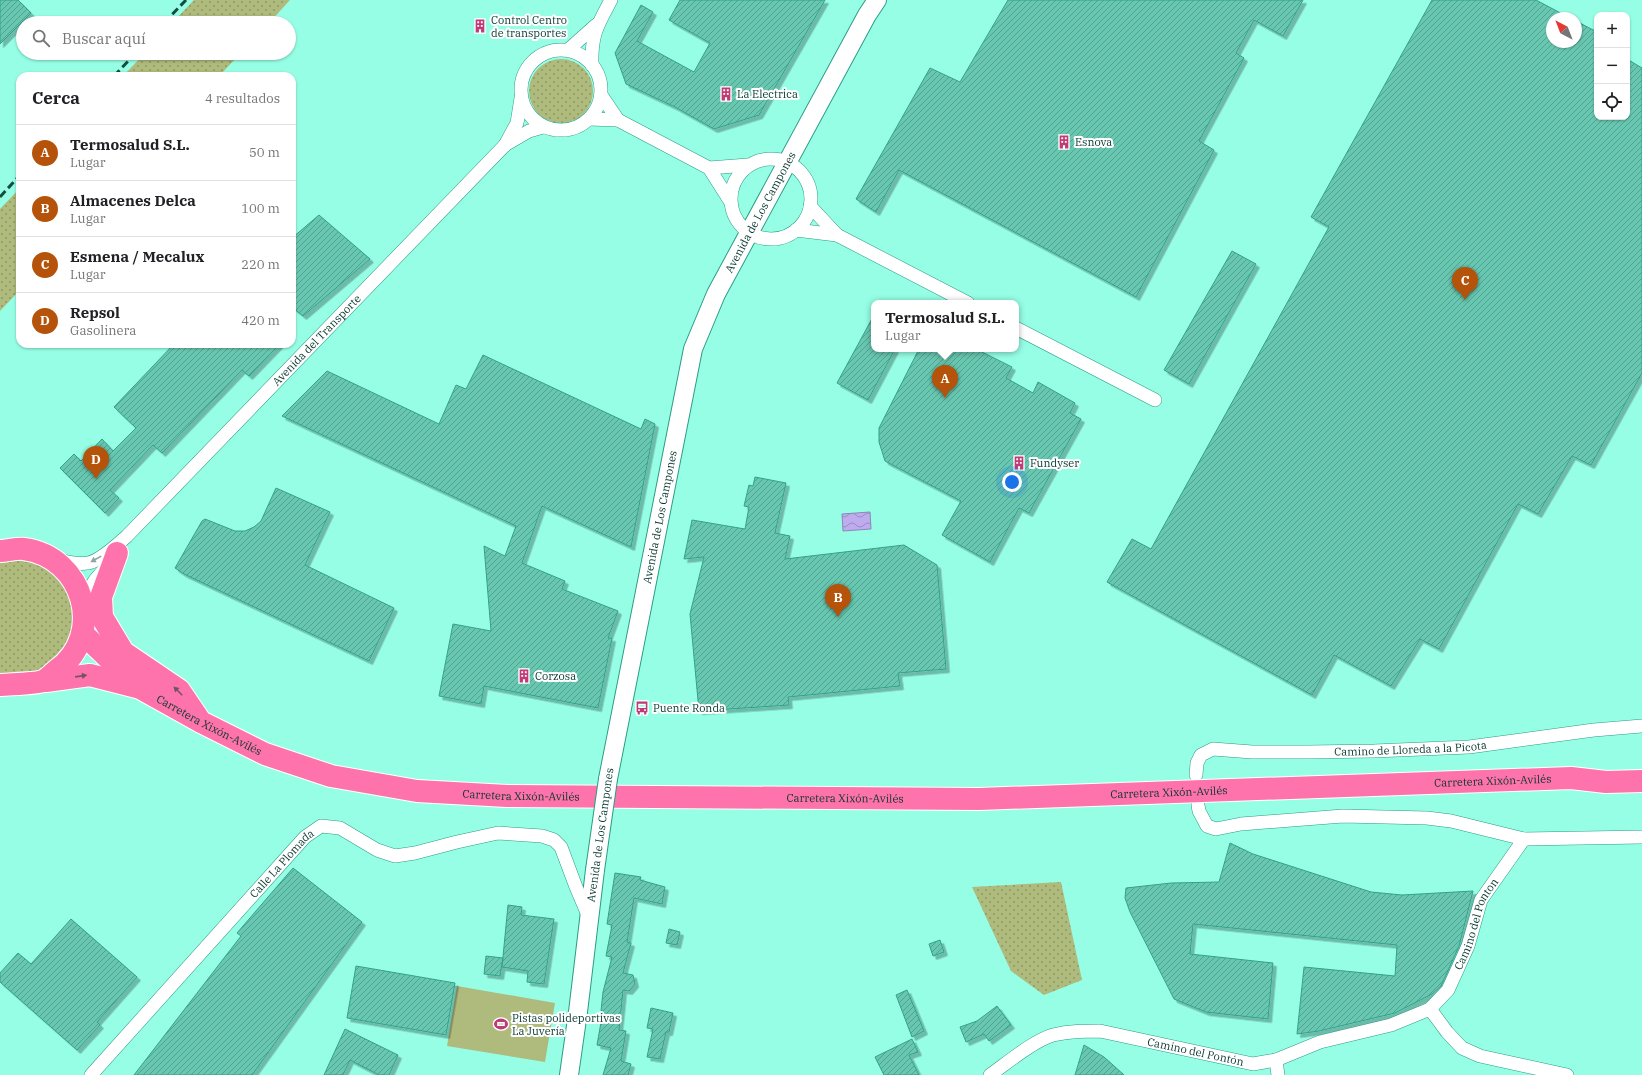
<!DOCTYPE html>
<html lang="es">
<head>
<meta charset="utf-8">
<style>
	:root { --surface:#fff; --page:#f6f6f6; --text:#202124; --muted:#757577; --line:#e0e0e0; --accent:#b45309 }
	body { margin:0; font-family:"IBM Plex Serif",serif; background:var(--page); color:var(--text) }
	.controls { position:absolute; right:12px; top:12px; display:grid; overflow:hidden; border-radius:8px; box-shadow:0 1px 3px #0004 }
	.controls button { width:36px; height:36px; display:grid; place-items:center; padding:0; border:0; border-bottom:1px solid var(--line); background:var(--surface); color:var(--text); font:20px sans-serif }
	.compass { position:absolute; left:1546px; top:12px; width:36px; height:36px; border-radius:50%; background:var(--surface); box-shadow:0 1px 3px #0004; rotate:318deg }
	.you { position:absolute; left:1012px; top:482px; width:14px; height:14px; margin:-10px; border:3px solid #fff; border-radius:50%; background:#1a73e8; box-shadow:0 0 0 6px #1a73e833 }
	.badge { display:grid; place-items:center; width:26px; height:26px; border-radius:50%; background:var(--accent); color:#fff; font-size:13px; font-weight:700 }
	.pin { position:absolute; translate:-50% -33px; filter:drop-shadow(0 1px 2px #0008) }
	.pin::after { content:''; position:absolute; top:21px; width:14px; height:12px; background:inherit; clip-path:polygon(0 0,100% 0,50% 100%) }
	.popup { position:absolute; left:871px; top:300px; width:148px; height:52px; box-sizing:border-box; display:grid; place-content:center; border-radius:8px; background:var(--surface); filter:drop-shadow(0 1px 3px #0005); font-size:13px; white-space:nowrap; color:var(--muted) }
	.popup b { font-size:15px; color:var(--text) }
	.popup::after { content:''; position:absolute; left:50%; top:100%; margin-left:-8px; border:8px solid transparent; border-top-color:var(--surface) }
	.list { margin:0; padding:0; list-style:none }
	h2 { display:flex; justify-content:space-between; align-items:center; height:52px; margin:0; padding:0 16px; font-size:17px }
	h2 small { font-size:13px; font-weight:400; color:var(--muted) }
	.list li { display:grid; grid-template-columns:26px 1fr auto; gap:12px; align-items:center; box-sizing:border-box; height:56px; padding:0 16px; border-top:1px solid var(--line) }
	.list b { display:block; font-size:15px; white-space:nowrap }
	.list p { margin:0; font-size:13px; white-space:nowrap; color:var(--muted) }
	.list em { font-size:13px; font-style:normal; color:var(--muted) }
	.icon { flex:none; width:22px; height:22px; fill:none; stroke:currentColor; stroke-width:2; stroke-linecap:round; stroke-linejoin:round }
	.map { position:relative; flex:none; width:1642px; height:1075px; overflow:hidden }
	.search { position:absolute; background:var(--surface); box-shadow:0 1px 3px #0004; left:16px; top:16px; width:280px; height:44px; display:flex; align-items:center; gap:10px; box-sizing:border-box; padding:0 14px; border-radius:22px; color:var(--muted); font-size:15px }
	.panel { position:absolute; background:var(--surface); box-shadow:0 1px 3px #0004; left:16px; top:72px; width:280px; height:276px; border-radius:12px }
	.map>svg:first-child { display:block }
	.grass { fill:url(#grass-dots) }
	.pitch { fill:#afba7d }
	.water { fill:url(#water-waves); stroke:#8889b5 }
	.building { fill:url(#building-hatch); stroke:#32a18b; filter:url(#shadow) }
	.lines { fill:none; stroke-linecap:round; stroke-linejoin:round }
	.street-casing { stroke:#2c9c87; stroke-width:14 }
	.secondary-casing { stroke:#2c9c87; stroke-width:20 }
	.highway-casing { stroke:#fff; stroke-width:24 }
	.street { stroke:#fff; stroke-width:13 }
	.secondary { stroke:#fff; stroke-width:18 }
	.highway { stroke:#fe73ab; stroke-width:22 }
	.rail { stroke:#164c41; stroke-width:3; stroke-dasharray:8 4; stroke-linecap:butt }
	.secondary-bridge-casing { stroke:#2c9c87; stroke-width:20; stroke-linecap:butt }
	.secondary-bridge { stroke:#fff; stroke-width:18 }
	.oneway { fill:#8fa5a1 }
	.oneway2 { fill:#765266 }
	.labels { text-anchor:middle; stroke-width:4; stroke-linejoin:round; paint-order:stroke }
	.poi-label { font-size:11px; fill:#07372e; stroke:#fff; text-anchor:start }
	.street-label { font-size:11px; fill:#07372e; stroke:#fff }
</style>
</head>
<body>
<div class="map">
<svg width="1642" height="1075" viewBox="0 0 1642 1075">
	<defs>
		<pattern id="grass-dots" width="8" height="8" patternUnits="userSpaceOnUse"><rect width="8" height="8" fill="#afba7d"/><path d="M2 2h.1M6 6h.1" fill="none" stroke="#8c9867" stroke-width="1.8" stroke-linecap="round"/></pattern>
		<pattern id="water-waves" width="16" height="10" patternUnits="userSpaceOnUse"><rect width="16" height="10" fill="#bfacef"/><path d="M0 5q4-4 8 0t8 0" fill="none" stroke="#998dc2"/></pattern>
		<pattern id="building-hatch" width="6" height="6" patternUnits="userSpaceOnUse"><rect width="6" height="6" fill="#67c7b1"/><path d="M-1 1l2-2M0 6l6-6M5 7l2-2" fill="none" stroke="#53a290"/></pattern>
		<filter id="shadow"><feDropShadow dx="3.5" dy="3.5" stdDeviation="0" flood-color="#0004"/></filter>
	</defs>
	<rect width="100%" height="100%" fill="#96fee5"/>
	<path class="grass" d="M194 0H290L269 23H172Z
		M145 53H241L219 76H123Z
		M529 91a32 32 0 1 1 64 0a32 32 0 1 1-64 0Z
		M20 188V290L0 311V209Z
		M16 560 35 563 52 572 66 587 73 604 75 624 69 643 42 671 23 677 0 674V563Z
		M1061 882 1082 980 1044 995 1011 971 972 887Z"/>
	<path class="pitch" d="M457 986 555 1003 545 1062 447 1046Z"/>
	<path class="water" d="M870 512 871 529 843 531 842 514Z"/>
	<path class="building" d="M0 0H18L31 13 0 44Z
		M680 0H825L759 115 714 129 675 107 626 84 615 53 641 5 653 12 637 41 694 72 710 43 669 20Z
		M1008 0H1303L1283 36 1254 20 1236 53 1244 58 1199 141 1214 150 1136 297 899 170 876 212 856 199 930 68 960 82Z
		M1432 0H1536L1570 18H1552V42H1576V21L1597 32V117H1627V59L1642 68V373L1591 465 1572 456 1538 514 1518 504 1439 649 1420 639 1391 686 1334 655 1312 695 1107 582 1132 539 1151 549 1329 227 1311 217Z
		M319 215 370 259 303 316 292 307V238Z
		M1232 251 1256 264 1189 384 1164 370Z
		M874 315V349H895L868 400 837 383Z
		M174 344H280L249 376 242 370 162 453 153 445 110 490 119 498 105 513 60 468 74 454 81 461 102 439 113 451 136 428 114 407Z
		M919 349H976L1012 367 1006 378 1033 393 1038 382 1075 403 1070 413 1081 419 1029 513 1019 508 990 562 942 535 961 501 885 461 879 442V428Z
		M483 355 641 429 645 419 655 424 631 547 542 506 522 563 565 581 562 589 618 611 608 638H612L598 708 484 686 481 704 439 696 453 624 491 631 484 546 505 556 516 526 282 416 327 371 439 424 456 385 466 389Z
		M755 477 786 483 775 533 790 536 785 559 904 545 937 565 946 669 898 673 900 686 788 697 789 705 699 711 690 614 704 557 684 559 692 520 745 529 749 507 744 506 749 485 753 486Z
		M276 488 330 512 305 565 394 608 369 661 184 574 175 568 202 521 205 519 235 531H245L254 527 261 521Z
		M1230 843 1253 854 1371 892 1402 895 1473 891 1459 946 1441 986 1432 994 1395 1013 1319 1031 1297 1034 1304 967 1395 976 1397 945 1193 924 1190 954 1273 963 1268 1019 1206 1012 1174 999 1130 912 1125 898 1126 888 1171 883 1219 882Z
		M293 868 362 922 252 1075H134L241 936 237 933Z
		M615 873 641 877 640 880 665 887 662 904 634 898 627 942 631 943 623 973 633 975 635 984 629 991 623 990 619 1030 626 1031 621 1061 631 1064 628 1075H603L611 1048 597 1045 603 1011H601L603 992 612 957 606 956 612 925 607 924Z
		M508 905 522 907 521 915 554 919 544 984 527 982 528 971 502 967Z
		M71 919 137 977 97 1022 100 1025 77 1050 0 982V973L18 953 31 964Z
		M669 929 680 932 677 945 666 943Z
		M940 940 944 952 933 956 929 944Z
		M486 956 503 958 500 976 484 974Z
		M356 966 455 983 446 1035 347 1018Z
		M907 990 924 1031 912 1037 896 995Z
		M997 1006 1011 1025 989 1041 984 1034 966 1042 960 1027 977 1021Z
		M651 1008 673 1013 669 1032H666L660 1059 647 1057 653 1029 647 1028Z
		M345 1029 398 1055 389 1075H379L350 1060 343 1075H324Z
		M912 1039 918 1052 909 1055 919 1075H884L875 1057Z
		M1084 1045 1104 1057 1124 1075H1075Z"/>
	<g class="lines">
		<g class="street-casing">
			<g id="street">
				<circle cx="561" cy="90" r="40"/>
				<path d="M568 50 596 25"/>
				<path d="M592 65C591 35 597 26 611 0"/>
				<path d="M601 95 618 120"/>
				<path d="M589 119 618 120 709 168 748 165"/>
				<path d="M505 145 517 123 521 98"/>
				<circle cx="771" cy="199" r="40"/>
				<path d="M709 168 730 201"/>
				<path d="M810 206 837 235 968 303"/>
				<path d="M796 230 837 235"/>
				<path d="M1016 328 1155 400"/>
				<path id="s1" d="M56 559C66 562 78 565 88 563 100 561 118 544 127 536L505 145 529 131 543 127"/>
				<path d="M83 600 95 580 107 566"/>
				<path id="s2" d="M1196 775 1197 763 1201 755 1213 749 1252 752H1309L1374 751 1469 747 1594 730 1642 726"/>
				<path d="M1198 805 1199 811 1207 826 1216 829 1241 824 1343 816 1427 818 1451 821 1524 839 1642 837"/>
				<path d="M1430 1009 1447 1032 1462 1048 1480 1056 1567 1075"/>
				<path d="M1276 1060 1278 1075"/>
				<path id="s3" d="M91 1075 305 837 321 826 340 828 377 850 395 856 415 853 457 842 498 833 542 836 554 840 561 847 576 887 588 915"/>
				<path id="s4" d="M990 1075C1007 1063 1033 1041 1053 1035 1069 1031 1084 1031 1100 1031L1253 1064 1276 1060 1320 1042 1391 1025 1430 1009 1448 990 1468 946 1481 900 1524 839"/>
			</g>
		</g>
		<g class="secondary-casing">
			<g id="secondary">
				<path id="s5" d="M608 779 693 349 716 294 867 15 877 0"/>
				<path d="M569 1075 578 1012 595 870"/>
			</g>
		</g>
		<g class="highway-casing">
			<g id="highway">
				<path d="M0 551C7 551 17 548 24 549 84 557 106 635 57 670 53 673 48 679 43 681 35 684 9 684 0 685"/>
				<path d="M117 553 101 597 102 617 123 652 179 690 198 718"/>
				<path id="s6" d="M83 634 140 688 201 722 265 754 331 776 417 791 507 796 979 799 1571 778 1606 782 1642 781"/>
				<path d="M46 681 90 675 137 687"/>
			</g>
		</g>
		<use href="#street" class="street"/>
		<use href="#secondary" class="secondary"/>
		<use href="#highway" class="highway"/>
		<path class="rail" d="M164 23 186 0
			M114 76 136 53
			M0 197 20 175"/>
		<g class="secondary-bridge-casing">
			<path id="secondary-bridge" d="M595 870 608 779"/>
		</g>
		<use href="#secondary-bridge" class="secondary-bridge"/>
	</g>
	<defs><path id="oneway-solid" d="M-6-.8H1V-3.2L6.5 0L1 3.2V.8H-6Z"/></defs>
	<use class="oneway" href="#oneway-solid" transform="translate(96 559) rotate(151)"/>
	<g class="oneway2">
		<use href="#oneway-solid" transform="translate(81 676) rotate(-8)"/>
		<use href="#oneway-solid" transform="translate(178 691) rotate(-135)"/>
	</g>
	<defs>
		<g id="building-bare" transform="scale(1.08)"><path d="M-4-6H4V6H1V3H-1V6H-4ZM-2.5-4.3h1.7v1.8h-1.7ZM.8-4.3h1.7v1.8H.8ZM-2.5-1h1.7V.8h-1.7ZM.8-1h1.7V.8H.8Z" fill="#c13976" stroke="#fff" stroke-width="2.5" paint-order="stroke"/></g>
		<g id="bus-bare" transform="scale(1.08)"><path d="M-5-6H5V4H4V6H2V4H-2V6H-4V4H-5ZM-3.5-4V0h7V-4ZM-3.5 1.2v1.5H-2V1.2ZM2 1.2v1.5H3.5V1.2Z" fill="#c13976" stroke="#fff" stroke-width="2.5" paint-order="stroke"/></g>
		<g id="stadium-bare" transform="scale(1.08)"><path d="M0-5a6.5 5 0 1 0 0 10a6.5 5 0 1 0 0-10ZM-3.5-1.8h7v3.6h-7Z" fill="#c13976" stroke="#fff" stroke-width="2.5" paint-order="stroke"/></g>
	</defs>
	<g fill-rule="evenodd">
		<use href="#building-bare" x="480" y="26"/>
		<use href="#building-bare" x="726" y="94"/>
		<use href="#building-bare" x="1064" y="142"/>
		<use href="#building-bare" x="1019" y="463"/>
		<use href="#building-bare" x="524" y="676"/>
		<use href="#bus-bare" x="642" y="708"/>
		<use href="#stadium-bare" x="501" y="1024"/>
	</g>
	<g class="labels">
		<g class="poi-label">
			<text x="491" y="24">Control Centro<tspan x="491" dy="13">de transportes</tspan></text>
			<text x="737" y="98">La Electrica</text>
			<text x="1075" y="146">Esnova</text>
			<text x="1030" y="467">Fundyser</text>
			<text x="535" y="680">Corzosa</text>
			<text x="653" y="712">Puente Ronda</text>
			<text x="512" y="1022">Pistas polideportivas<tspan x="512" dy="13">La Juvería</tspan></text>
		</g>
		<g class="street-label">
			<text dy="4" stroke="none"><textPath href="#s5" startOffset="591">Avenida de Los Campones</textPath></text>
			<text dy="4" stroke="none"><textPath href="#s1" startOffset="353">Avenida del Transporte</textPath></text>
			<text dy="4" stroke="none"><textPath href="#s5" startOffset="267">Avenida de Los Campones</textPath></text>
			<text dy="4" stroke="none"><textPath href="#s6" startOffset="157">Carretera Xixón-Avilés</textPath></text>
			<text dy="4" stroke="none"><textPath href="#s2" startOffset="232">Camino de Lloreda a la Picota</textPath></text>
			<text dy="4" stroke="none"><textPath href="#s6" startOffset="1453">Carretera Xixón-Avilés</textPath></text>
			<text dy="4" stroke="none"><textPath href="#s6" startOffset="1129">Carretera Xixón-Avilés</textPath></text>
			<text dy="4" stroke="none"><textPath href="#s6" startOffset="481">Carretera Xixón-Avilés</textPath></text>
			<text dy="4" stroke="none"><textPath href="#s6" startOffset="805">Carretera Xixón-Avilés</textPath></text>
			<text transform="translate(600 835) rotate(-82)" y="4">Avenida de Los Campones</text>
			<text dy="4" stroke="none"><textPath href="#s3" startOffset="285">Calle La Plomada</textPath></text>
			<text dy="4" stroke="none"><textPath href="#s4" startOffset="563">Camino del Ponton</textPath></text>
			<text dy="4" stroke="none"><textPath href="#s4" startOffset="220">Camino del Pontón</textPath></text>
		</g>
	</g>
</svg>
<div class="controls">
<button>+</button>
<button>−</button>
<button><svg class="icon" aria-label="locate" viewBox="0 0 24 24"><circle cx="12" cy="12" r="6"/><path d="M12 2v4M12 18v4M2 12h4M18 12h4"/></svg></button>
</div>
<svg class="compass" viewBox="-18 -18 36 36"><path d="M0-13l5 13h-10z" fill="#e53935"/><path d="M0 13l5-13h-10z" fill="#757577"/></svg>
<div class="you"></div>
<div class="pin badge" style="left:945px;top:398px">A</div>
<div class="popup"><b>Termosalud S.L.</b>Lugar</div>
<div class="pin badge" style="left:838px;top:617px">B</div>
<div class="pin badge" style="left:1465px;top:300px">C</div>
<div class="pin badge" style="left:96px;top:479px">D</div>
<div class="search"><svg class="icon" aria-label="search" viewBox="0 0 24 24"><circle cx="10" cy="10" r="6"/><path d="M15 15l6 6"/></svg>Buscar aquí</div>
<section class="panel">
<h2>Cerca<small>4 resultados</small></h2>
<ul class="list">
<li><span class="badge">A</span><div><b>Termosalud S.L.</b><p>Lugar</p></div><em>50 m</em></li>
<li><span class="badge">B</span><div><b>Almacenes Delca</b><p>Lugar</p></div><em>100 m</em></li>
<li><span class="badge">C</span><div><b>Esmena / Mecalux</b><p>Lugar</p></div><em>220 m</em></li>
<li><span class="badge">D</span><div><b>Repsol</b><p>Gasolinera</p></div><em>420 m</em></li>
</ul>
</section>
</div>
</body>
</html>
